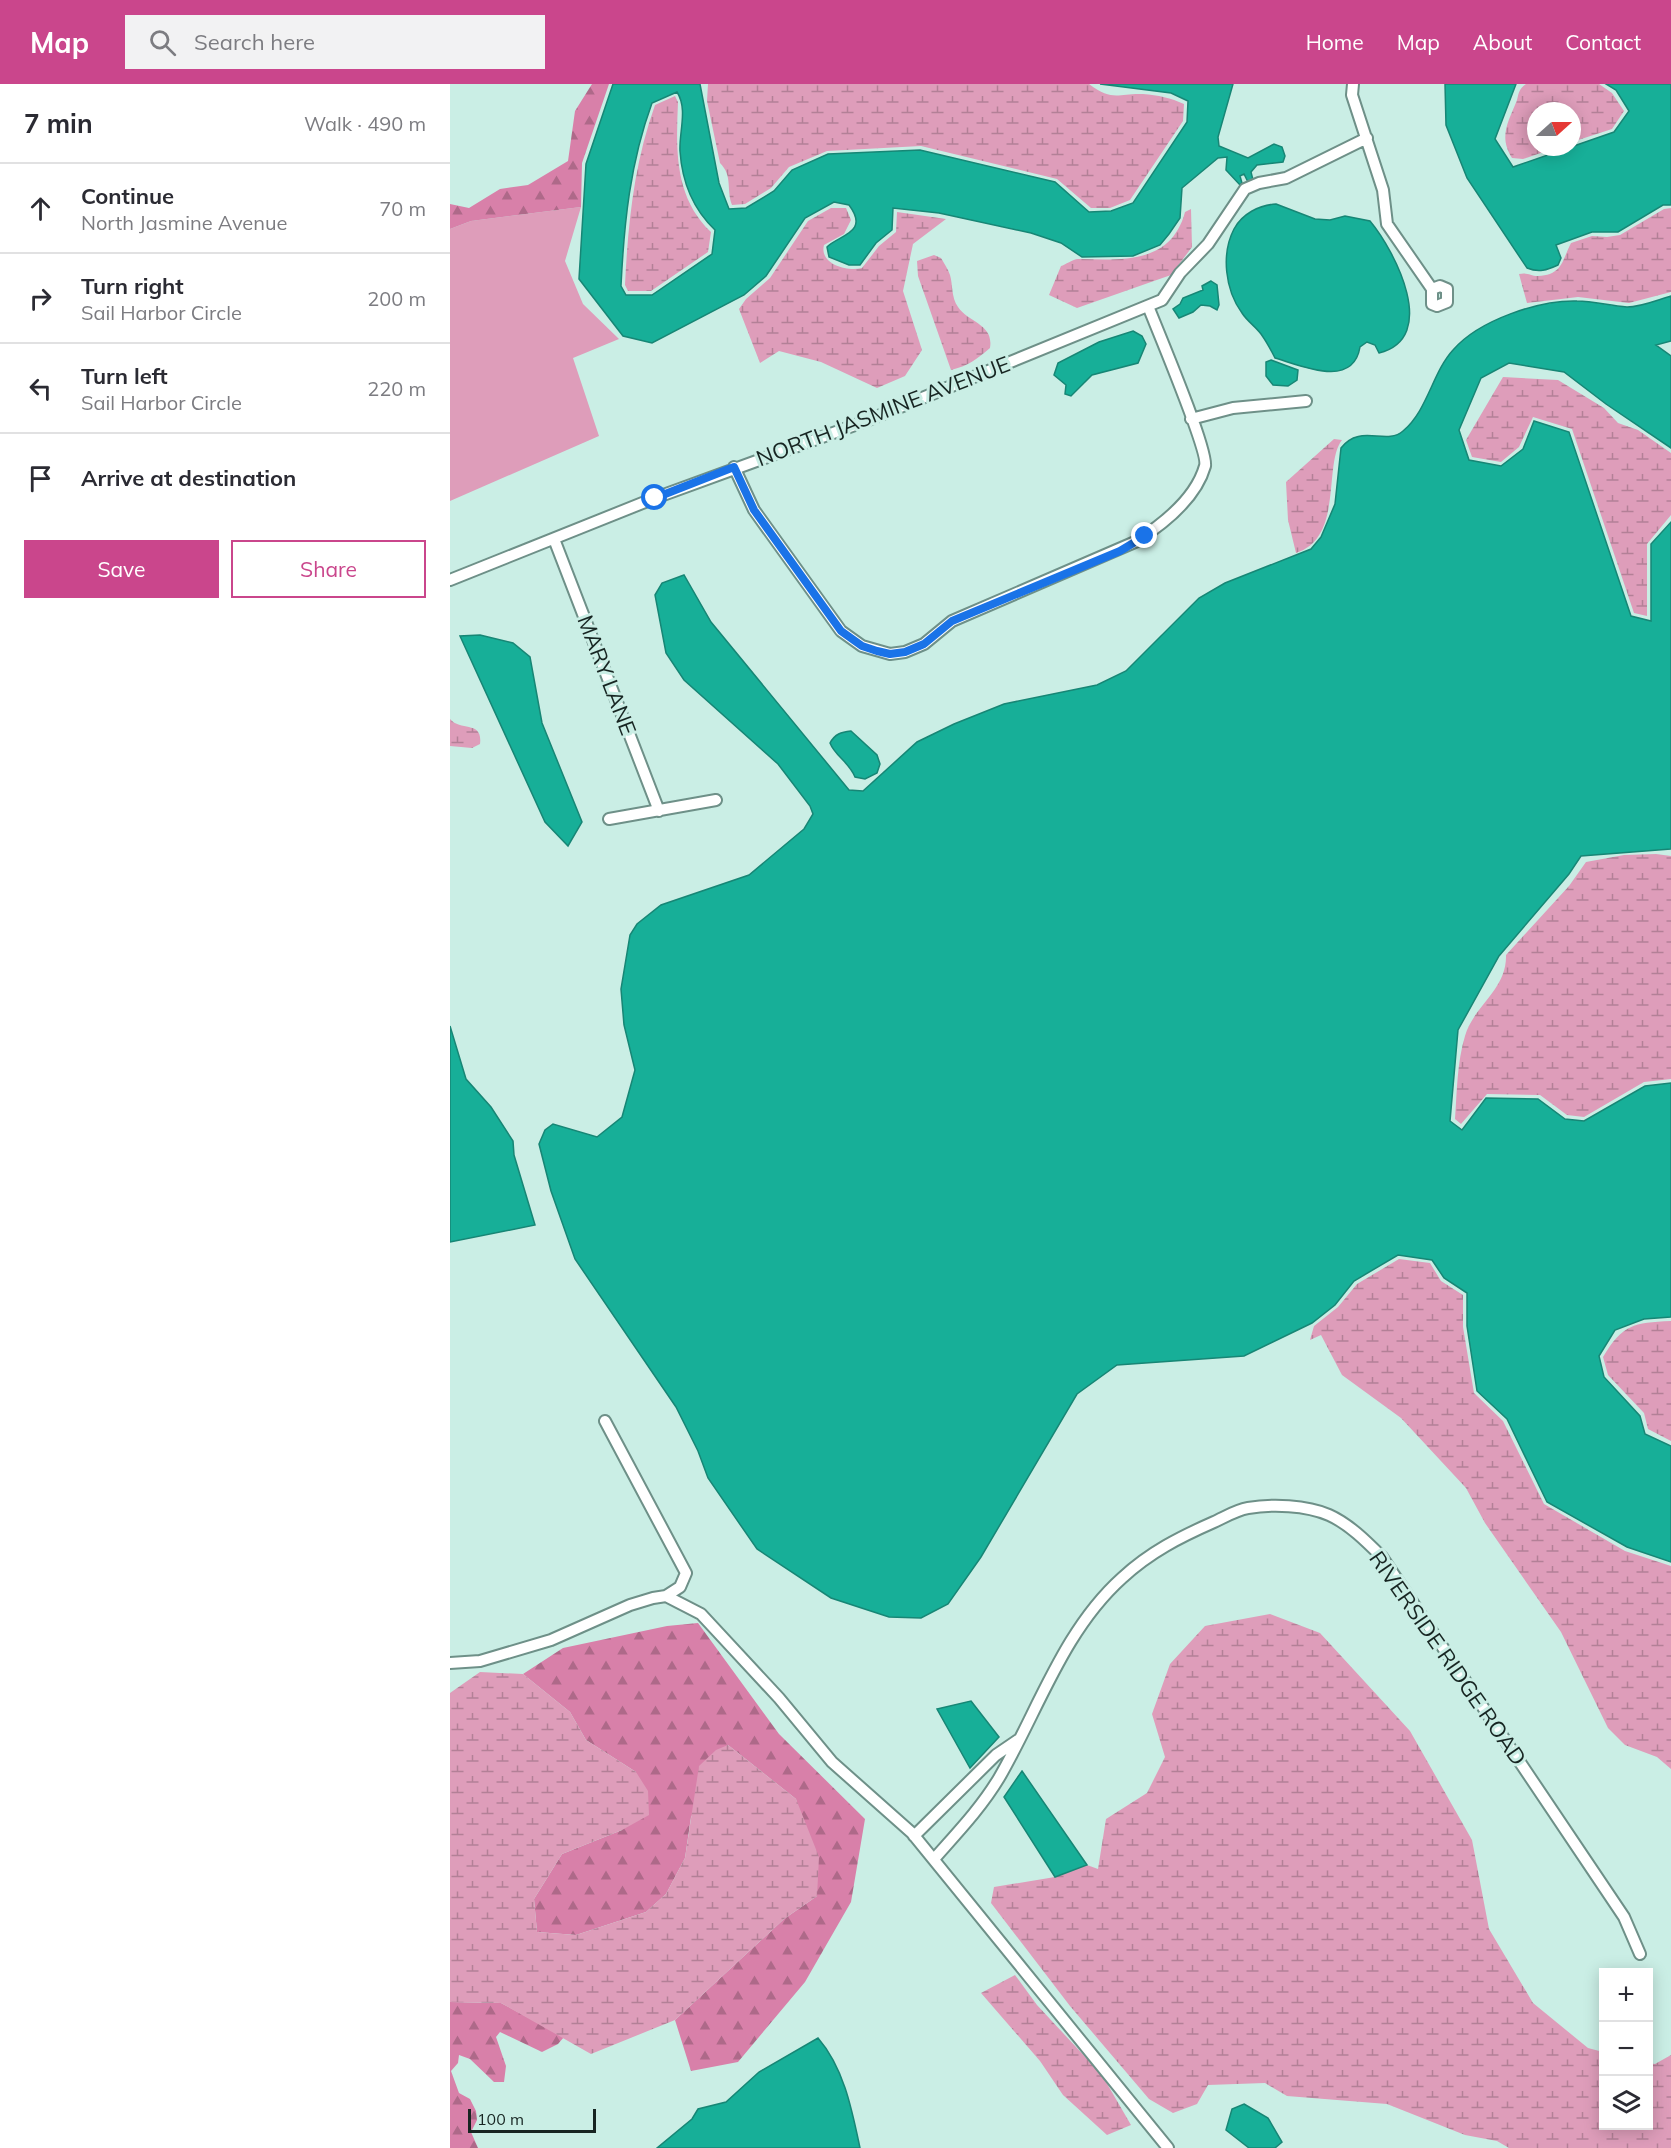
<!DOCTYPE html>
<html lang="en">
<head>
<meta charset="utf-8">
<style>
	:root { --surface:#fff; --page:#f2f2f3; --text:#2b2b33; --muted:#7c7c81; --line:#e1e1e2; --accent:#ca468c }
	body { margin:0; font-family:Mulish,sans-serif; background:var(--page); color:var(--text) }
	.controls { position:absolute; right:18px; bottom:18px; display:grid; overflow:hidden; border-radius:0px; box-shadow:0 3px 15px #0003 }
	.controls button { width:54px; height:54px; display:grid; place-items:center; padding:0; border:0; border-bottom:2px solid var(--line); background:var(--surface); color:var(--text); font:30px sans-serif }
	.compass { position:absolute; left:1077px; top:18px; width:54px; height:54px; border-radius:50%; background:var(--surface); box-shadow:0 3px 15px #0003; rotate:69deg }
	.scale { position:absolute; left:18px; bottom:15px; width:128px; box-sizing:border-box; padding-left:6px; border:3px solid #172522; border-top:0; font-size:16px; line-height:21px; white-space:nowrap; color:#172522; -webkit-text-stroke:4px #caeee5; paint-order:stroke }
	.stop { position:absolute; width:18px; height:18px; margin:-14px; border:4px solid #1a73e8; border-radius:50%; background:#fff }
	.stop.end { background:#1a73e8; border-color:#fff; box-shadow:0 2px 6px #0008 }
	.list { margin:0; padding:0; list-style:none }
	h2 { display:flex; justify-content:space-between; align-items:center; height:78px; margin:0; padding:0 24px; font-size:26px }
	h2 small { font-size:20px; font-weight:400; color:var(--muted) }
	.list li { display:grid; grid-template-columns:39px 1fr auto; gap:18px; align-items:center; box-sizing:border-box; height:90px; padding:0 24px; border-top:2px solid var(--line) }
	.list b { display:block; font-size:22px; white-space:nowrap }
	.list p { margin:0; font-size:20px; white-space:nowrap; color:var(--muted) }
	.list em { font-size:20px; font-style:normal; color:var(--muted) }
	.actions { display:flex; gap:12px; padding:18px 24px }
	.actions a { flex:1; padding:14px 0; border:2px solid var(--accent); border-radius:0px; text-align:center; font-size:21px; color:var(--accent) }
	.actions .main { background:var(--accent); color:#fff }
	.icon { flex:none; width:33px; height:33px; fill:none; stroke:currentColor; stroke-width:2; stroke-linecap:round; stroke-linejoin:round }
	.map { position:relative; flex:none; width:1221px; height:2064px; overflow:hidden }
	header { display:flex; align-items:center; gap:36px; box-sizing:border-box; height:84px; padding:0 30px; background:var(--accent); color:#fff }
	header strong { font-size:28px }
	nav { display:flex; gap:33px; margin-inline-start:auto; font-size:21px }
	.search { width:420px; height:54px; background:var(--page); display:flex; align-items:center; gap:15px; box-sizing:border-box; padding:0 21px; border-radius:0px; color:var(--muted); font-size:22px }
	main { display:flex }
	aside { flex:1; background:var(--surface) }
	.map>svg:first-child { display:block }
	.grass { fill:#de9dba }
	.forest { fill:url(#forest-firs) }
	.wetland { fill:url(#wetland-marsh) }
	.water { fill:#17af98; stroke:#178675; stroke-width:1.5; fill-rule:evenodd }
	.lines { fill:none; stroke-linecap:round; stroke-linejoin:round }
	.minor-casing { stroke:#6e9088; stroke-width:14 }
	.minor { stroke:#fff; stroke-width:10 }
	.route { stroke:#1a73e8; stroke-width:8 }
	.labels { text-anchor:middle; stroke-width:6; stroke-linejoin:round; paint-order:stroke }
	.street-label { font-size:22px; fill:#172522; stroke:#caeee5 }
</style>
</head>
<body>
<header>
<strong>Map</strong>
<div class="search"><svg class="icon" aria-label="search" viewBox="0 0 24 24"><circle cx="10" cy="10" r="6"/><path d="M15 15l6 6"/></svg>Search here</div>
<nav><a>Home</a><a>Map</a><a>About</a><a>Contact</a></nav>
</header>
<main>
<aside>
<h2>7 min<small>Walk · 490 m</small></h2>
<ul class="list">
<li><svg class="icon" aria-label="ahead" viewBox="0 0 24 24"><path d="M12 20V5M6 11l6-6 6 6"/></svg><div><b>Continue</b><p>North Jasmine Avenue</p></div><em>70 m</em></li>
<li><svg class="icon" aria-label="right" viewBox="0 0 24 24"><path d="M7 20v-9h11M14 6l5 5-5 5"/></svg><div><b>Turn right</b><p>Sail Harbor Circle</p></div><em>200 m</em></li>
<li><svg class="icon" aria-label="left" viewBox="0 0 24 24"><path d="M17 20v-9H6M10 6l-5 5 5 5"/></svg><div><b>Turn left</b><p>Sail Harbor Circle</p></div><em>220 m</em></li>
<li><svg class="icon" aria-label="arrive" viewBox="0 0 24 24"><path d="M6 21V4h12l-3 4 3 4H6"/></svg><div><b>Arrive at destination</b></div></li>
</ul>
<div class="actions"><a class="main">Save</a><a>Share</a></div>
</aside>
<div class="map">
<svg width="1221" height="2064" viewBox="0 0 1221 2064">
	<defs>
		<pattern id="forest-firs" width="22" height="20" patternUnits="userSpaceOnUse" patternTransform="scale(1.5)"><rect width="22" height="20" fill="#d880a9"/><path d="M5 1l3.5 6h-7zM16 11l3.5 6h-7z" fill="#ae6989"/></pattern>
		<pattern id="wetland-marsh" width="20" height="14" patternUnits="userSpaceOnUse" patternTransform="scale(1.5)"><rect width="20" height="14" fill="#de9dba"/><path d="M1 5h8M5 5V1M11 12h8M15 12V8" fill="none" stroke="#b38097"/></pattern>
	</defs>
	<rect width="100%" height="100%" fill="#caeee5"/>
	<path class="grass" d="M131 123 115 177 133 220 169 255 123 274 149 352 0 417V145L21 137Z"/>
	<path class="forest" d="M142 0H159L132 79 131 123 21 137 0 145V120L19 124 50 105 78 101 118 77 125 27Z
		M248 1539 329 1650 415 1735 401 1818 355 1898 288 1978 241 1987 225 1936 334 1835 367 1812 346 1715 278 1661 241 1733 235 1774 216 1810 196 1828 126 1851 87 1848 84 1815 112 1770 172 1746 186 1688 136 1656 120 1628 73 1590 113 1564 217 1542Z
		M0 1918 51 1919 114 1953 108 1960 92 1968 50 1948 46 1953 56 1982 54 1998H44L20 1975 9 1971 8 1979 1 1987 9 2009 20 2015 26 2027 27 2036 21 2048 28 2064H0Z"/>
	<path class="wetland" d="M258 0H639C663 18 668 9 693 10 708 11 721 14 734 20L733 37 680 116 660 124H641L607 95 471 62 377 67 339 83 321 104 295 120 282 121C276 105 283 92 270 79L257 17Z
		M1076 0H1149L1162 9 1174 27 1162 45 1122 58V27H1086V63H1108L1073 75 1062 74C1048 52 1059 37 1067 16 1069 8 1069 5 1076 0Z
		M225 12 228 18C226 65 224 113 261 148L258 168 201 207H178L175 201C178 139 184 80 205 21Z
		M381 124H396L401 136 394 150 374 161C369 180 397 188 412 184L429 162 446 148 447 128 496 135 463 160 453 207 472 266 455 292 427 304 371 278 329 267 310 279 289 225 296 215 320 194 358 137Z
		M1221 124V208L1179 219 1128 213 1077 219 1069 190C1078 188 1080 192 1088 192 1113 191 1112 176 1121 159L1142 152 1157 153 1170 151 1214 125Z
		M741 125 742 163 721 191 627 224 599 211 611 182C615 181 623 175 628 175 670 176 721 181 735 128Z
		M484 171 491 174C494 179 498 185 500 191 503 201 501 213 508 223 519 239 544 240 540 264 527 275 518 282 501 286L468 192 467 177Z
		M1053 293 1108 296 1154 324 1168 339 1188 346 1221 369V431L1197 460V532L1184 529 1122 345 1083 333 1069 363 1051 378 1022 373 1016 356Z
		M884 355 892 356C873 380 894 454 846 469L838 436 836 398Z
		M0 635C11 648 33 636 30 660L22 664 0 662Z
		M1206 770 1221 772V995L1194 998 1134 1033 1117 1031 1090 1011 1037 1010 1011 1040 1005 1035C1007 1008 1007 978 1015 952 1024 921 1057 906 1056 871L1119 802 1136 778 1174 771Z
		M949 1175 980 1179 991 1197 1013 1211V1243L1024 1309 1053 1337 1094 1420 1175 1467 1221 1482V1685L1207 1673 1175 1661 1158 1644 1111 1548 1035 1439 1016 1404 951 1334 892 1291 871 1251 860 1256 864 1242 888 1223 907 1200Z
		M1221 1237V1357L1198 1345 1194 1329 1158 1291 1153 1273C1173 1240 1183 1239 1221 1237Z
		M820 1530 870 1549 960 1647 1022 1756 1039 1845 1083 1919 1138 1964 1153 1968 1154 2042H1198L1199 1979 1205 1980 1221 1971V2064H1059L1047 2057 1015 2051 937 2020 837 2012 815 1999 758 2001 747 2020 723 2029 699 2015 620 1922 541 1819 544 1803 605 1793 637 1781 648 1785 656 1735 697 1709 715 1673 702 1630 720 1580 755 1542Z
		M30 1588 73 1590 120 1628 136 1656 186 1688 198 1707 199 1731 172 1746 112 1770 84 1815 87 1848 126 1851 196 1828 216 1810 235 1774 249 1682 266 1666 278 1661 346 1715 369 1773 367 1812 334 1835 225 1936 141 1970 51 1919 0 1918V1609Z
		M565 1891 587 1921 652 1991 681 2041 657 2051 613 2011 590 1977 531 1909Z"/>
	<path class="water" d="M163 0H250L269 99 279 125 296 124 324 107 342 86 378 70 470 66 605 98 639 128 661 127 683 119 737 38 738 17 721 9 650 0H783L768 53 769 62 798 74 824 60 832 63 835 72 833 78 807 81 801 88 803 96 798 98 794 90 790 92 792 99 790 101 776 86 777 73 768 74 732 104 730 134 719 150 710 161 683 172 632 173 611 159 581 149 489 129 443 124 442 146 426 159 410 181H399L379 173 377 163C389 151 420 149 399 121L384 118 355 134 316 192 294 211 202 259 173 252 129 195 136 80ZM227 8C238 25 229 48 230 67 232 98 243 125 265 146L262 170 202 211H176L171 202C174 139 180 79 202 19Z
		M995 0H1066L1045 55 1063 83 1164 48 1179 27 1166 6 1156 0H1221V121H1213L1168 148H1142L1106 161 1111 174 1108 181C1097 186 1089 189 1077 184L1017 94 996 41Z
		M826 120 865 135 880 136 895 132 920 137C945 167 990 254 929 269L925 261 917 258 910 263C903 305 852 282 825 274 821 266 816 257 811 250 805 242 797 237 792 229 775 206 771 170 784 145 792 130 809 121 826 120Z
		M761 197 767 201 769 221 767 226 760 222 751 221 743 228 729 234 723 225 730 220 733 214 753 206 752 202Z
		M1221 212V257L1206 261 1221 272V364L1156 320 1114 288 1059 279 1031 294 1009 346 1019 376 1051 382 1073 365 1084 337 1119 348 1181 532 1201 537V460L1221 438V765L1131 772 1119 790 1049 872 1008 946 1000 1037 1012 1046 1036 1014 1088 1015 1115 1035 1134 1037 1195 1002 1221 999V1233L1194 1235 1165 1246 1149 1272 1154 1293 1190 1332 1195 1350 1221 1362V1478L1177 1463 1097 1418 1057 1335 1027 1307 1017 1242V1209L994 1194 982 1176 948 1171 904 1197 885 1221 862 1239 794 1272 667 1281 627 1310 531 1473 498 1520 471 1534 439 1533 381 1514 307 1465 258 1394 248 1367 226 1323 125 1175 101 1107 89 1060 95 1046 103 1040 147 1053 172 1033 185 986 174 941 171 905 180 851 187 840 211 821 299 791 354 745 363 730 360 722 328 680 234 596 216 569 205 511 212 499 234 491 261 538 399 706 413 707 467 658 504 640 554 620 647 601 676 587 749 514 775 499 861 465 871 453 885 420 891 364C910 339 936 362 953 347 978 326 982 289 1003 266 1029 236 1089 216 1127 217 1144 217 1160 222 1177 223 1191 223 1207 216 1221 212Z
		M683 247 692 252 696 260 688 279 642 291 621 312 615 310 616 301 604 291 608 279 649 258Z
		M821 276 848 286 847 296 838 302 823 301 816 292V278Z
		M30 551 63 559 80 573 92 639 132 738 118 762 95 738 10 552Z
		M401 647 427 671 430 680 427 689 415 695 405 693C399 678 385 672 380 659 385 650 391 648 401 647Z
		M0 942 16 995 41 1023 63 1057 64 1071 85 1141 0 1158Z
		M521 1617 549 1653 520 1684 487 1625Z
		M572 1687 637 1781 605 1793 554 1713Z
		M368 1954C394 1984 402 2026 410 2064H207L242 2035 248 2025 276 2018 309 1988Z
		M794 2020 818 2034 832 2058 825 2064H799L776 2046 782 2025Z"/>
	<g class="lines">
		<g class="minor-casing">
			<path id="minor" d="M903 0 902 11 933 106 937 140 982 205V220L987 222 997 218V205L990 202 982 205
				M741 335 783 324 856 317
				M284 383 304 426 391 547 412 562 440 570 455 568 474 560 502 537 685 458C712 441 746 414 755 382 759 368 707 245 698 222
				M104 455 209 727
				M0 496 205 414 416 337 712 216 730 189 758 160 795 105 809 99 836 94 917 54
				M159 735 266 716
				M155 1337 236 1489 230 1503 216 1512
				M0 1579 30 1577 101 1556 180 1521 203 1514 216 1512 251 1530 329 1614 382 1678 462 1749 718 2064
				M464 1752 546 1671 568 1656
				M484 1775C507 1749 531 1724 549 1694 588 1627 613 1547 672 1494 700 1468 730 1453 764 1438 775 1433 786 1426 798 1424 822 1420 856 1421 879 1431 899 1440 916 1457 932 1473L1174 1833 1190 1870"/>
		</g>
		<use href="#minor" class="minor"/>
	</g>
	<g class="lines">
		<path class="route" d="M205 414 284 383 304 426 391 547 412 562 427 567 440 570 455 568 474 560 502 537 670 467 695 452"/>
	</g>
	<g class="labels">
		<g class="street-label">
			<text transform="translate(433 327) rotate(-21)" y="8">NORTH JASMINE AVENUE</text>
			<text transform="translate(157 591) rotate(69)" y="8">MARY LANE</text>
			<text transform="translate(998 1574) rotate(55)" y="8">RIVERSIDE RIDGE ROAD</text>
		</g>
	</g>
</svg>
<div class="controls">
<button>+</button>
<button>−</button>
<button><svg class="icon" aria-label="layers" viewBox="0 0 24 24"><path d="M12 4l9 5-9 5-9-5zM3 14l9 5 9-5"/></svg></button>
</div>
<svg class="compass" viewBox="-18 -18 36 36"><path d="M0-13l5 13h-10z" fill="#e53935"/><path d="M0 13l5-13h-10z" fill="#7c7c81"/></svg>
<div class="scale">100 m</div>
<div class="stop" style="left:205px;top:414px"></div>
<div class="stop end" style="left:695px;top:452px"></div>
</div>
</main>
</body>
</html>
